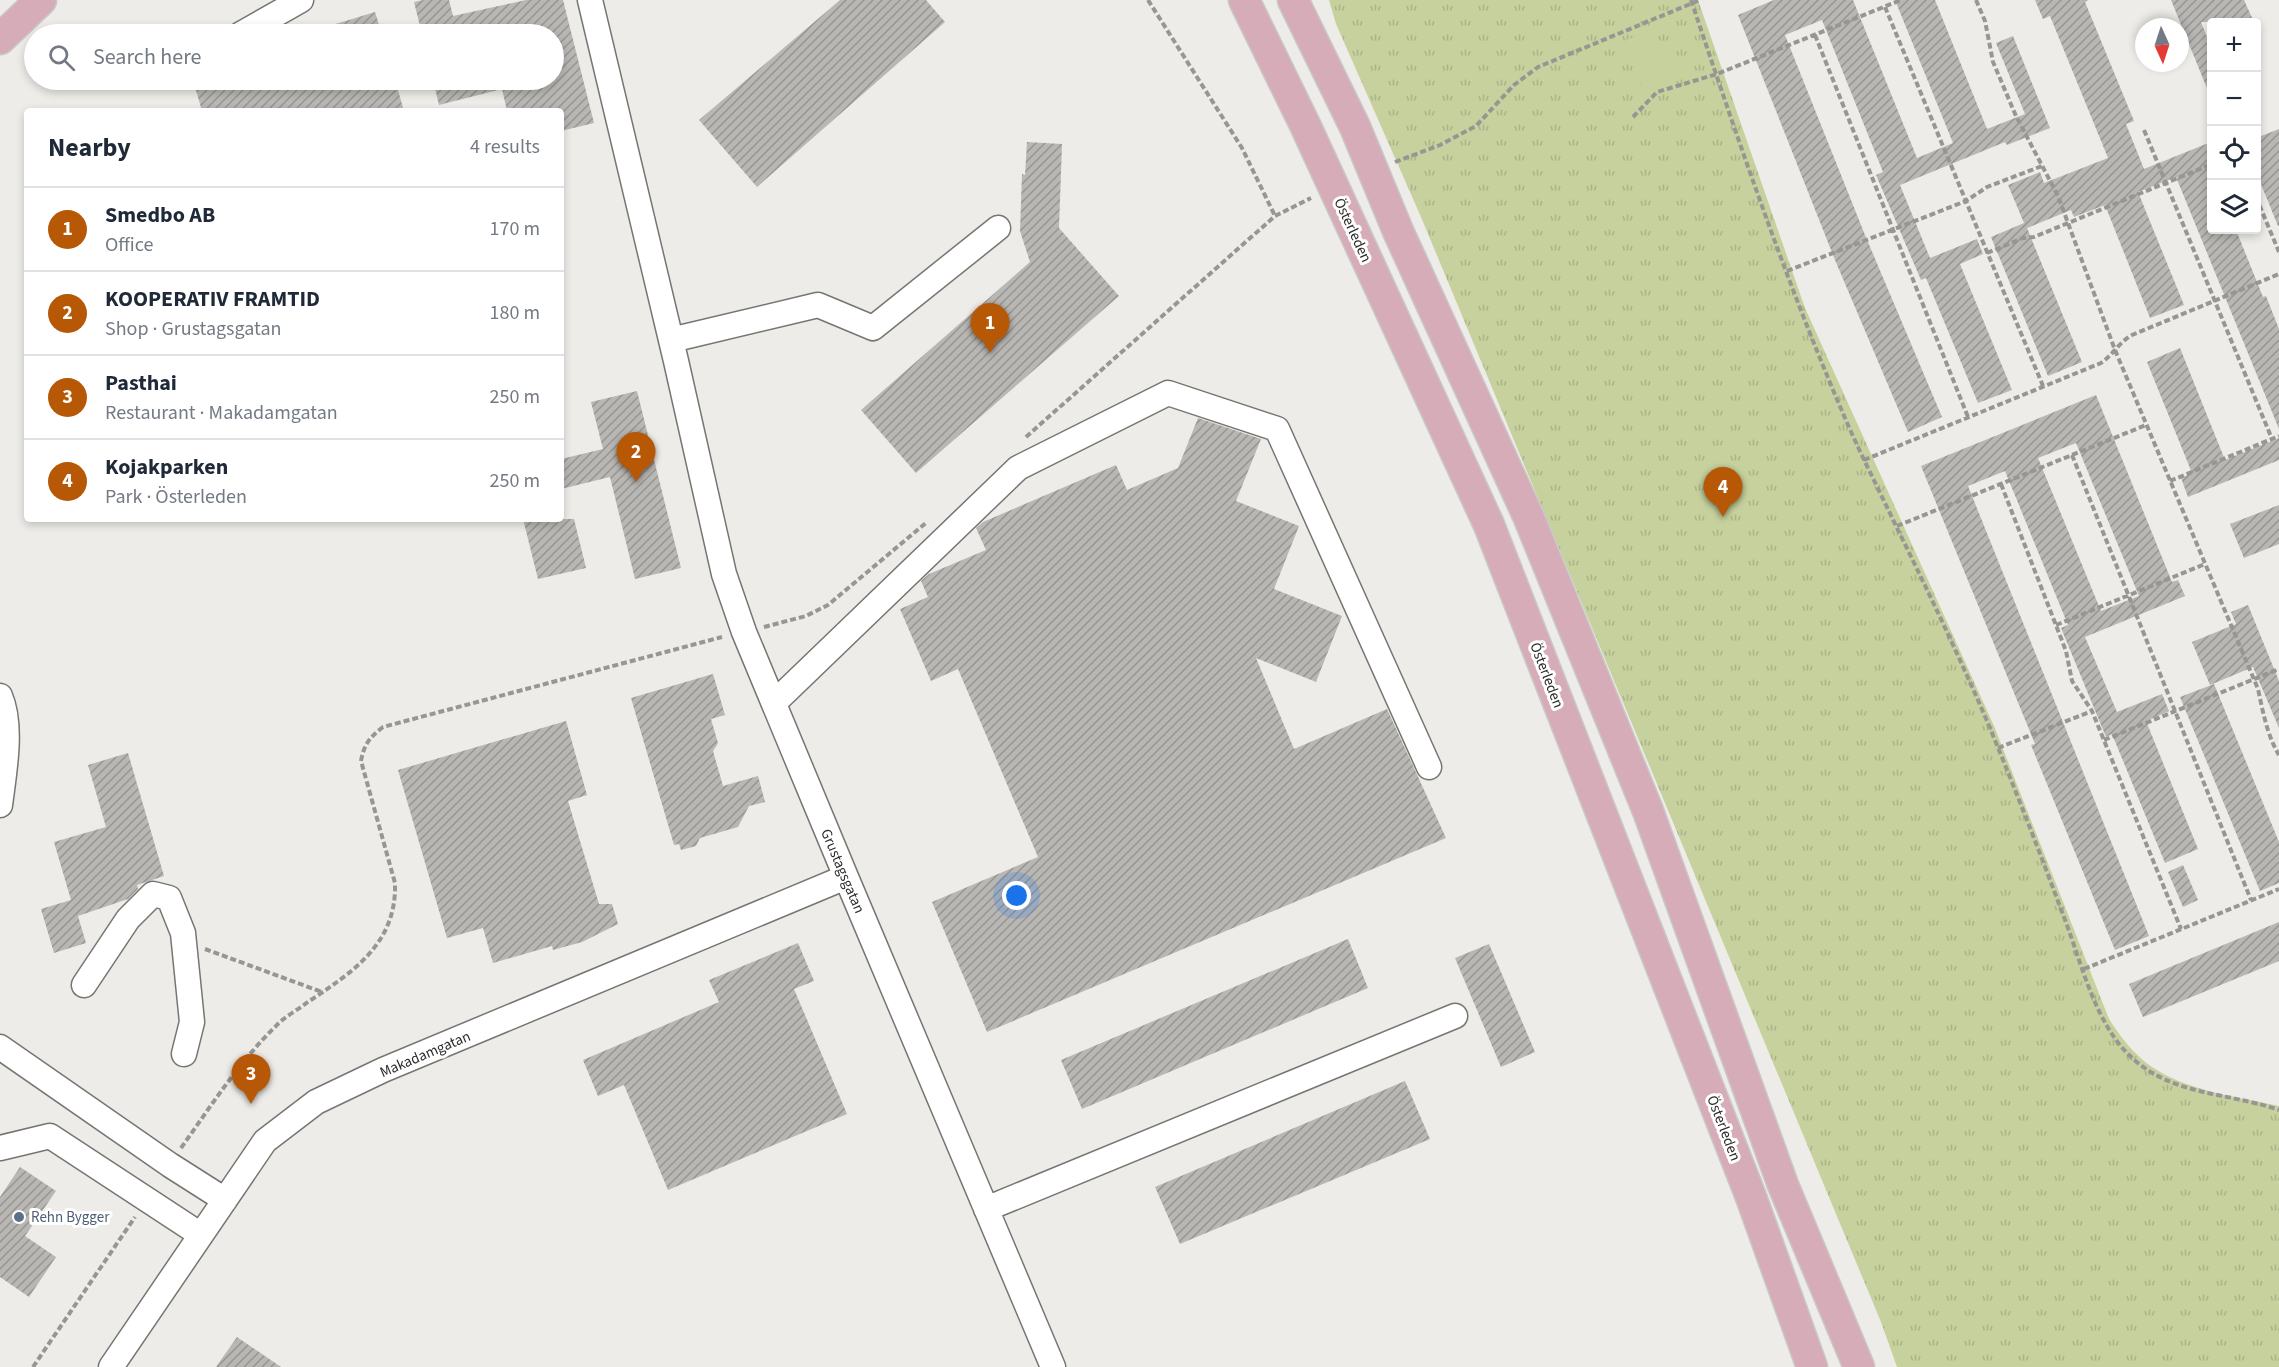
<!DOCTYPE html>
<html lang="en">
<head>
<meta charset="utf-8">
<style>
	:root { --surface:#fff; --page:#f6f6f7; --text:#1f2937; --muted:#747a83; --line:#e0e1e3; --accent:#b65805 }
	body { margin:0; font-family:"Source Sans 3",sans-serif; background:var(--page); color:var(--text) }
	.controls { position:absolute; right:18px; top:18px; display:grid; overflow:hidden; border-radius:6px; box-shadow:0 3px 9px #0003 }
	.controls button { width:54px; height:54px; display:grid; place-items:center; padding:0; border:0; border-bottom:2px solid var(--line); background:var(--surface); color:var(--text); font:30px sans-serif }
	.compass { position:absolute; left:2135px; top:18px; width:54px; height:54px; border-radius:50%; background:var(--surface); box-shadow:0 3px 9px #0003; rotate:177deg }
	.you { position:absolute; left:1017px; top:896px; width:21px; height:21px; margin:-15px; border:4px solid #fff; border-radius:50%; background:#1a73e8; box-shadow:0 0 0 9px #1a73e833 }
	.badge { display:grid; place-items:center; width:39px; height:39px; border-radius:50%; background:var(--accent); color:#fff; font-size:20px; font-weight:700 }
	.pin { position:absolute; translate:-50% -50px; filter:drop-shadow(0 2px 3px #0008) }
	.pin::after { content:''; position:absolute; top:32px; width:21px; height:18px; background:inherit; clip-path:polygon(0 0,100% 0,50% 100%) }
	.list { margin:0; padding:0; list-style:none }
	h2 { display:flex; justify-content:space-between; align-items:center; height:78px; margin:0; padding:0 24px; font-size:26px }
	h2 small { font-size:20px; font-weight:400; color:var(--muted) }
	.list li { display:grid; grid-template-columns:39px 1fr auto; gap:18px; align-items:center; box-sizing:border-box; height:84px; padding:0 24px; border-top:2px solid var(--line) }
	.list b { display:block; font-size:22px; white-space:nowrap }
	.list p { margin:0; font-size:20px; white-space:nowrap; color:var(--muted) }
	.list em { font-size:20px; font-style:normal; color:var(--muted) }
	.icon { flex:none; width:33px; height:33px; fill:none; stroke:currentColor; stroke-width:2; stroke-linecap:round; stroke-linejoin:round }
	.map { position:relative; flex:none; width:2279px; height:1367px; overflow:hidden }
	.search { position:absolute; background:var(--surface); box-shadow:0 3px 9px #0003; left:24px; top:24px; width:540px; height:66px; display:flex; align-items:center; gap:15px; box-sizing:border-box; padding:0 21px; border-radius:33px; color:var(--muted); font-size:22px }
	.panel { position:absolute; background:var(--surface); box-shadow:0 3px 9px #0003; left:24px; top:108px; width:540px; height:414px; border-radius:6px }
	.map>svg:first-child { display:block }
	.grass { fill:url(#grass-tufts) }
	.garden { fill:#c6d19d }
	.building { fill:url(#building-hatch); fill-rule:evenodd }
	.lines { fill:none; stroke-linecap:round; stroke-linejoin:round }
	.minor-casing { stroke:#777572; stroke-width:27 }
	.major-casing { stroke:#c8c8c8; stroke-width:33 }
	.path { stroke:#979693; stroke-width:4; stroke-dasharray:6 3; stroke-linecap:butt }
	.minor { stroke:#fff; stroke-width:24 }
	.major { stroke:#d7acb9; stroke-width:30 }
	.service-dot { fill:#5c6f8a; stroke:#fff; stroke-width:2 }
	.labels { text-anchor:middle; stroke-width:6; stroke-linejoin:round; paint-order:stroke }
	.street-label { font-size:15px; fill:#2d2c2b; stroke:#fff }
	.service-label { font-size:15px; fill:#4e5e75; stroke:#fff; text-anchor:start }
</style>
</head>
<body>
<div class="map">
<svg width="2279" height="1367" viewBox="0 0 2279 1367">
	<defs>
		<pattern id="grass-tufts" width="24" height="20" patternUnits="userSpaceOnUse" patternTransform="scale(1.5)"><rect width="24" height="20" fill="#c6d19d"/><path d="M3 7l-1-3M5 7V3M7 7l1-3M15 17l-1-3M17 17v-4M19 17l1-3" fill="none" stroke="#aab487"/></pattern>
		<pattern id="building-hatch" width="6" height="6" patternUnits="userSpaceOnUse" patternTransform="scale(1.5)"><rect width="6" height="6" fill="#b9b7b4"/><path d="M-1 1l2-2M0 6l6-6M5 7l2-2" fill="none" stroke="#979593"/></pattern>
	</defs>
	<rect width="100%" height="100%" fill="#eeece8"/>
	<path class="grass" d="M1329 0H1698L1805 308 1994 726 2109 1019C2120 1036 2134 1055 2152 1067 2188 1091 2237 1097 2279 1106V1367H1897L1881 1322 1421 217 1336 24Z"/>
	<path class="garden" d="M1653 29 1673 76 1643 88 1624 41Z"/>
	<path class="building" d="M423 0H449L453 16 526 0H563L594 123 561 131V111H507L502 89 439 105 433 80H554V34H422L414 2Z
		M840 0H926L945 22 757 187 699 120Z
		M1774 0H1853L1917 158 1953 143 1895 0H1935L1987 129 2025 114 1996 43 2013 36 2050 128 2007 145 2005 142 1900 185 1930 258 1977 239 1983 254 1960 264 2012 390 1978 403 1926 278 1921 280 1876 175 1883 172 1822 20 1785 35 1865 235 1942 417 1908 432 1835 260 1738 15Z
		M2035 0H2088L2085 2 2134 121 2126 124 2144 169 2211 142V230H2236L2263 297 2266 296 2279 329V429L2176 177 2138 192 2184 305 2150 318 2105 205 2074 217 2071 210 2027 228 2082 362 2048 376 1991 237 2024 223 2008 185 2040 172 2044 183 2108 158 2050 16 2043 19Z
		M2171 0H2244L2254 22H2201L2211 47V98Z
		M375 12 382 34H316V30Z
		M193 80H395L404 111H202Z
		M2279 129V226H2278L2256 172V138Z
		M1027 142 1062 144 1059 228 1119 296 916 473 861 410 1030 262 1020 231 1022 174 1025 175Z
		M2180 348 2225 460 2279 438V460L2188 497 2181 478 2192 473 2147 362Z
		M637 391 681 568 635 579 610 477 561 489V459L603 449 591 402Z
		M2096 395 2172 582 2178 580 2185 596 2085 637 2117 712 2162 694 2169 711 2146 721 2198 849 2165 863 2112 734 2106 737 2061 628 2068 625 2005 471 1968 486 2149 936 2115 950 2031 745 2035 744 1921 466ZM2076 443 2139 596 2101 611 2038 458Z
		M1198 418 1261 439 1236 501 1299 526 1274 589 1342 616 1316 682 1256 658 1294 749 1387 709 1446 838 987 1032 932 902 1038 857 958 669 931 681 900 609 928 597 921 581 929 574 986 550 976 528 983 522 1116 465 1127 490 1178 468Z
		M2279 505V544L2244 558 2230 524Z
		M523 519H574L586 568 538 579Z
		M2248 605 2279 681V728L2253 667 2210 685 2192 642 2236 624 2231 612Z
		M713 674 725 715 711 719 718 743 713 751 723 786 758 776 765 802 749 806 738 827 700 838 696 846 681 850 679 844 674 845 631 698Z
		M2214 684 2279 842V883L2260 891 2180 697Z
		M566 721 587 795 568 801 599 904H612L618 924 582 942 553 950 552 946 493 963 483 928 447 938 398 770Z
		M128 753 164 876 137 885 138 889 128 899 78 916 86 943 54 953 41 909 71 900 54 842 106 827 88 765Z
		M2183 865 2198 900 2183 907 2168 872Z
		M2279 922V961L2143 1017 2129 984Z
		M1348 939 1368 988 1082 1109 1061 1060Z
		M798 943 814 981 794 989 847 1114 668 1190 624 1085 598 1096 583 1060 719 1002 709 980Z
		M1489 944 1535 1052 1501 1067 1455 958Z
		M1405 1081 1430 1139 1180 1244 1155 1187Z
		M20 1167 56 1191 25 1236 56 1257 29 1297 0 1277V1197Z
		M237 1337 281 1367H216Z"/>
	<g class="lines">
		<g class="minor-casing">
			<path id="minor" d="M590 0 676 361 724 574 744 632 846 877 1053 1367
				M241 34 301 0
				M671 340 818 305 873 328 998 228
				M0 696C13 726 4 773 0 805
				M774 703 1018 468 1168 393 1277 429 1429 767
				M84 985 128 919 153 894 169 898 183 933 192 1022 184 1054
				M0 1047 170 1165 225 1200
				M0 1148 50 1136 201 1235
				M986 1209 1455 1016
				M111 1367 265 1141 316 1102 383 1070 846 877"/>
		</g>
		<g class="major-casing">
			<path id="major" d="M1244 0 1306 127 1489 525 1751 1197 1812 1367
				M1293 0 1355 127 1398 231 1529 518 1648 811 1783 1185 1859 1367
				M0 39 41 0"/>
		</g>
		<path class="path" d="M1148 0 1242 148 1275 216
			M1691 0C1739 143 1788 287 1848 425 1863 459 1880 492 1896 526 1929 593 1961 660 1990 728 2015 789 2039 850 2062 912 2080 957 2093 1019 2128 1054 2169 1096 2227 1092 2279 1110
			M1976 0 1985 21 1993 62 2016 116 2058 196 2115 350 2258 689C2263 712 2267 735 2279 755
			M1885 7 2043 386
			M1815 35 1968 417
			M1633 117 1657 92 1717 74 1901 0
			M2144 130 2272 439
			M1395 162 1440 145 1476 126 1514 85 1538 67 1700 0
			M2256 197 2279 252
			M1987 253 2023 238 2034 237 2212 164
			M1787 271 1966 201 1987 187 2042 166
			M1026 437 1275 216 1311 198
			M2072 455 2251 900
			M1864 460 2101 363C2113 355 2119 342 2132 335L2279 274
			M2170 481 2279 436
			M2001 484 2066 651 2072 681 2092 711 2181 929
			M1897 526 2146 425
			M2056 625 2205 564
			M764 627 806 616 828 605 927 522
			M2104 740 2279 669
			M1998 748 2092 711
			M205 949 322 992
			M2084 969 2279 889
			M181 1148C211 1106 239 1062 276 1026 284 1017 296 1011 305 1004 351 973 397 945 395 883L361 761C364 744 370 737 383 727L722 637
			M33 1367 135 1217"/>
		<use href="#minor" class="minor"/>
		<use href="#major" class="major"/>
	</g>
	<circle class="service-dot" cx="19" cy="1217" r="6"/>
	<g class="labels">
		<g class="street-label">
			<text transform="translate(1353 230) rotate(65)" y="5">Österleden</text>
			<text transform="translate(1547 675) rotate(69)" y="5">Österleden</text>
			<text transform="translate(843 871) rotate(67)" y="5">Grustagsgatan</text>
			<text transform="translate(425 1054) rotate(-23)" y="5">Makadamgatan</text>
			<text transform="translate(1724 1128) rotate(69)" y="5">Österleden</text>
		</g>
		<g class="service-label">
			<text x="31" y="1222">Rehn Bygger</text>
		</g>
	</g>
</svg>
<div class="controls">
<button>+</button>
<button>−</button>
<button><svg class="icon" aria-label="locate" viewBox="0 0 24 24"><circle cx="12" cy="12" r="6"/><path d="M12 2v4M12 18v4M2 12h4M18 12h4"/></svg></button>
<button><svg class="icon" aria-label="layers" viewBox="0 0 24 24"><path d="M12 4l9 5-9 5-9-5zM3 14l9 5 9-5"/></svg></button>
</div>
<svg class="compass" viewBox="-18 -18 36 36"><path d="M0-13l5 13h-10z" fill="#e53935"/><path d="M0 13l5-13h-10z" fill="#747a83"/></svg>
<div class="you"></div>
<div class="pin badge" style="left:990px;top:353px">1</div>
<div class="pin badge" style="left:636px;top:482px">2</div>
<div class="pin badge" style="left:251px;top:1104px">3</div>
<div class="pin badge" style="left:1723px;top:517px">4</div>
<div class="search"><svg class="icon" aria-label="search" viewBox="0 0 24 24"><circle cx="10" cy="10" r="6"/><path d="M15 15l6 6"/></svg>Search here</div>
<section class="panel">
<h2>Nearby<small>4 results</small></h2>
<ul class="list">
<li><span class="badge">1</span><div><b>Smedbo AB</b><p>Office</p></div><em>170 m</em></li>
<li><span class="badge">2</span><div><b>KOOPERATIV FRAMTID</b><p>Shop · Grustagsgatan</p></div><em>180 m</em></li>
<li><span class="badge">3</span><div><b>Pasthai</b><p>Restaurant · Makadamgatan</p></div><em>250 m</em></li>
<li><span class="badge">4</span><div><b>Kojakparken</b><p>Park · Österleden</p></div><em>250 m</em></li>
</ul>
</section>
</div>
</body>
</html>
